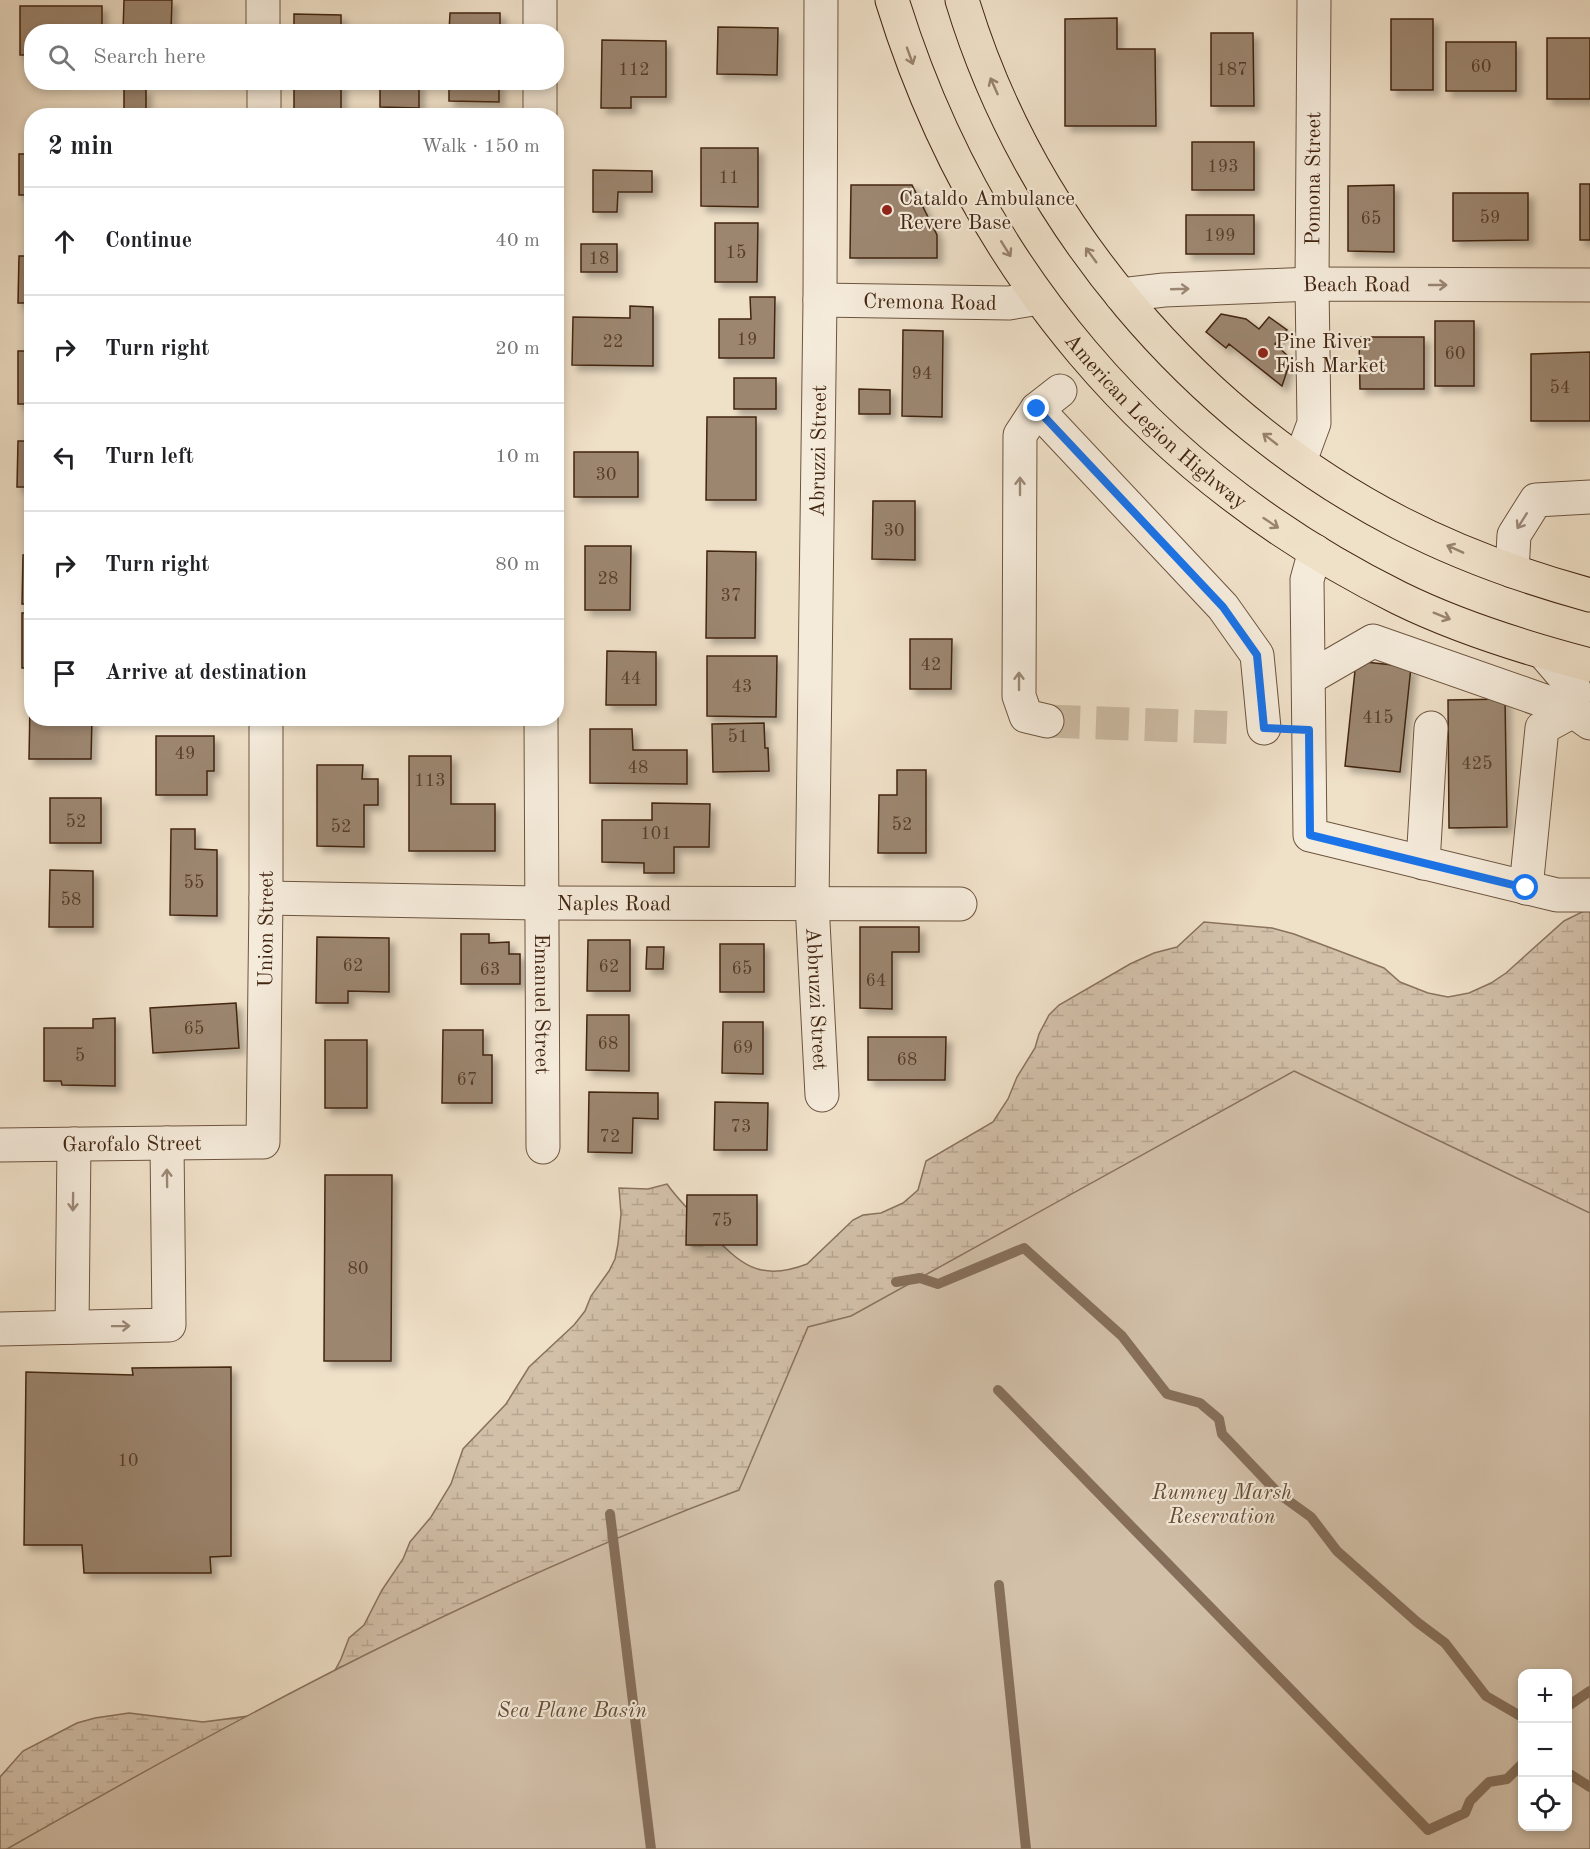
<!DOCTYPE html>
<html lang="en">
<head>
<meta charset="utf-8">
<style>
	:root { --surface:#fff; --page:#f6f6f6; --text:#202124; --muted:#757577; --line:#e0e0e0 }
	body { margin:0; font-family:"Old Standard TT",serif; background:var(--page); color:var(--text) }
	.controls { position:absolute; right:18px; bottom:18px; display:grid; overflow:hidden; border-radius:12px; box-shadow:0 3px 9px #0003 }
	.controls button { width:54px; height:54px; display:grid; place-items:center; padding:0; border:0; border-bottom:2px solid var(--line); background:var(--surface); color:var(--text); font:30px sans-serif }
	.stop { position:absolute; width:18px; height:18px; margin:-14px; border:4px solid #1a73e8; border-radius:50%; background:#fff }
	.stop.end { background:#1a73e8; border-color:#fff; box-shadow:0 2px 6px #0008 }
	.list { margin:0; padding:0; list-style:none }
	h2 { display:flex; justify-content:space-between; align-items:center; height:78px; margin:0; padding:0 24px; font-size:26px }
	h2 small { font-size:20px; font-weight:400; color:var(--muted) }
	.list li { display:grid; grid-template-columns:39px 1fr auto; gap:18px; align-items:center; box-sizing:border-box; height:108px; padding:0 24px; border-top:2px solid var(--line) }
	.list b { display:block; font-size:22px; white-space:nowrap }
	.list em { font-size:20px; font-style:normal; color:var(--muted) }
	.icon { flex:none; width:33px; height:33px; fill:none; stroke:currentColor; stroke-width:2; stroke-linecap:round; stroke-linejoin:round }
	.map { position:relative; flex:none; width:1590px; height:1849px; overflow:hidden }
	.search { position:absolute; background:var(--surface); box-shadow:0 3px 9px #0003; left:24px; top:24px; width:540px; height:66px; display:flex; align-items:center; gap:15px; box-sizing:border-box; padding:0 21px; border-radius:24px; color:var(--muted); font-size:22px }
	.panel { position:absolute; background:var(--surface); box-shadow:0 3px 9px #0003; left:24px; top:108px; width:540px; height:618px; border-radius:24px }
	.map>svg:first-child { display:block }
	.wetland { fill:url(#wetland-marsh); stroke:#8a725d; stroke-width:1.5; fill-rule:evenodd }
	.park { fill:#d2c0a9; stroke:#8a725d; stroke-width:1.5; fill-rule:evenodd }
	.lines { fill:none; stroke-linecap:round; stroke-linejoin:round }
	.stream { stroke:#866f5a; stroke-width:10 }
	.building { fill:#9c8670; stroke:#422511; stroke-width:1.5; filter:url(#shadow) }
	.minor-tunnel { stroke:#ccbba3; stroke-width:33; stroke-dasharray:33 16; stroke-linecap:butt }
	.minor-casing { stroke:#6d543f; stroke-width:35 }
	.highway-casing { stroke:#422511; stroke-width:35 }
	.minor { stroke:#f5ebdb; stroke-width:33 }
	.highway { stroke:#efe0c8; stroke-width:33 }
	.oneway { stroke:#98826c }
	.oneway2 { stroke:#9c8876 }
	.route { stroke:#1a73e8; stroke-width:8 }
	.poi-dot { fill:#8f2418; stroke:#f5ebdb; stroke-width:2 }
	.labels { text-anchor:middle; stroke-width:4.5; stroke-linejoin:round; paint-order:stroke }
	.number-label { font-size:18px; fill:#583d29 }
	.street-label { font-size:21px; fill:#422511; stroke:#f5ebdb }
	.poi-label { font-size:21px; fill:#422511; stroke:#f5ebdb; text-anchor:start }
	.park-label { font-size:21px; font-style:italic; fill:#664c37; stroke:#f5ebdb }
</style>
</head>
<body>
<div class="map">
<svg width="1590" height="1849" viewBox="0 0 1590 1849">
	<defs>
		<pattern id="wetland-marsh" width="20" height="14" patternUnits="userSpaceOnUse" patternTransform="scale(1.5)"><rect width="20" height="14" fill="#d2c0a9"/><path d="M1 5h8M5 5V1M11 12h8M15 12V8" fill="none" stroke="#b6a590"/></pattern>
		<filter id="shadow"><feDropShadow dx="5.5" dy="5.5" stdDeviation="3" flood-color="#0004"/></filter>
	</defs>
	<rect width="100%" height="100%" fill="#efe0c8"/>
	<filter id="stains"><feTurbulence type="fractalNoise" baseFrequency=".00333" numOctaves="4"/><feColorMatrix values="0 0 0 0 .2 0 0 0 0 .09 0 0 0 0 .02 0 0 0 .5 -.17"/></filter>
	<radialGradient id="worn" r=".72"><stop offset=".6" stop-color="#630" stop-opacity="0"/><stop offset="1" stop-color="#630" stop-opacity=".3"/></radialGradient>
	<path class="wetland" d="M1590 908V1849H0V1777L23 1751 77 1723 95 1718 129 1713 203 1722 257 1715 325 1689 341 1659 349 1638 364 1625 382 1590 403 1559 410 1542 431 1517 451 1484 463 1449 506 1404 529 1367 574 1325 585 1311 591 1296 609 1271 615 1259 618 1244 621 1214 619 1188 648 1189 667 1184C679 1201 693 1214 707 1229 739 1263 758 1283 807 1264L853 1220 863 1215 881 1213 903 1203 918 1190 926 1161 993 1122 1008 1099 1017 1077 1035 1048 1039 1034 1049 1015 1059 1005 1130 964 1154 953 1177 947 1204 922 1272 928 1294 934 1384 968 1400 982 1428 993 1448 997 1469 993 1491 983 1506 973 1564 921ZM1522 1674H1568V1826H1522Z"/>
	<path class="park" d="M1294 1071 1590 1213V1849H7C243 1714 484 1585 739 1490L808 1327 851 1316ZM1522 1674H1568V1826H1522Z"/>
	<g class="lines">
		<path class="stream" d="M896 1282 920 1278 938 1284 1024 1248 1122 1336 1167 1394 1200 1403 1219 1419 1222 1434 1279 1494 1311 1517 1337 1551 1417 1622 1445 1643 1486 1696 1522 1717
			M998 1390 1428 1830 1465 1813 1470 1801 1489 1782 1507 1779 1522 1764
			M610 1514 651 1849
			M999 1585 1026 1849
			M1568 1706 1590 1691
			M1568 1773 1590 1787"/>
	</g>
	<path class="building" d="M124 0H172L171 32H123Z
		M20 6H102V32H32V55H20Z
		M450 13H500V32H449Z
		M294 14 341 15V32H294Z
		M1117 18V49H1155L1156 126H1065V19Z
		M1391 19H1433V90H1391Z
		M718 27 778 28 777 75 717 74Z
		M1211 33H1253L1254 106H1211Z
		M1547 38H1590V99H1547Z
		M602 40 666 41V97H631V108H601Z
		M1446 42H1516V91H1446Z
		M294 82H341V115L294 116Z
		M380 82H419V108L380 107Z
		M449 82H499V102L449 101Z
		M124 89H146V116H124Z
		M1192 142H1254V190H1192Z
		M701 148H758V207L701 206Z
		M19 154H32V195H19Z
		M593 170 652 171V192H618L617 212H593Z
		M1580 184H1590V240H1580Z
		M851 185H912L937 235V258H850Z
		M1394 185V252L1348 251V186Z
		M1453 193H1528V240L1453 241Z
		M1186 215H1254V254H1186Z
		M715 223H758L757 282H715Z
		M581 244H617V272H581Z
		M19 256H32V303H18Z
		M750 297H775L774 358H719V319H751Z
		M630 306 653 307V366L572 365 573 317 630 318Z
		M1221 314 1246 319 1259 329 1269 317 1287 330 1275 344 1291 359 1282 386 1229 344 1226 348 1206 332Z
		M1435 321H1474V386H1435Z
		M903 330 943 331 942 417 902 416Z
		M1359 337H1424V389H1360Z
		M18 351H32V404H18Z
		M1590 352V421H1531V354Z
		M734 378H776V409H734Z
		M859 389 890 390V414H859Z
		M707 417H756V500H706Z
		M18 441H32V487H17Z
		M574 452H638V497H574Z
		M873 501H915V560L872 559Z
		M585 546H631L630 610H585Z
		M707 551 756 552 755 638H706Z
		M23 555H32V604H22Z
		M22 613H32V668H22Z
		M910 639H952L951 689H910Z
		M607 651 656 652V705H606Z
		M707 656H777L776 717 707 716Z
		M1356 661 1411 667 1400 772 1345 766Z
		M1505 699 1507 827 1449 828 1448 700Z
		M30 704H32V718H92L91 759H29Z
		M764 723 765 748H768L769 771 713 772 712 724Z
		M590 729H632L633 750H687V784L590 783Z
		M156 736H214V771H207V795H156Z
		M409 756H451V804H495V851H409Z
		M317 765H363L362 779H378V805H364V847L317 846Z
		M897 770H926V853H878L879 795H897Z
		M50 798H101V843H50Z
		M652 803 710 804 709 847H674V873H644V863L602 862V820H652Z
		M171 829H195V849L217 850V916L170 915Z
		M50 870 93 871V927H49Z
		M860 927H919V952H892V1009L860 1008Z
		M461 934H489V943L509 942V954H520V984H461Z
		M317 937 389 938V992L348 991V1003H316Z
		M588 940H630V991H587Z
		M720 944H764V992H720Z
		M647 947H664L663 969H646Z
		M236 1003 239 1048 153 1053 150 1008Z
		M587 1015H629V1071L586 1070Z
		M115 1018V1086L62 1085 61 1081H44V1028H93V1019Z
		M723 1022H763V1074L722 1073Z
		M443 1030H483V1055H492V1103H442Z
		M868 1037H946L945 1080H868Z
		M325 1040H367V1108H325Z
		M589 1092 658 1093V1119L633 1118 632 1153 588 1152Z
		M715 1102 768 1103 767 1150H714Z
		M325 1175H392L391 1361H324Z
		M687 1195H757V1245H686Z
		M231 1367V1556L210 1557 211 1573H84L82 1545H24L26 1372 133 1375 132 1368Z"/>
	<g class="lines">
		<path class="minor-tunnel" d="M1047 721 1241 728"/>
		<g class="minor-casing">
			<g id="minor">
				<path d="M263 0V32"/>
				<path d="M540 0V32"/>
				<path id="s1" d="M821 0 820 300 812 903 822 1095"/>
				<path d="M264 82V116"/>
				<path d="M540 82V116"/>
				<path id="s2" d="M1121 295 1164 290 1312 284 1590 285"/>
				<path id="s3" d="M820 300 1009 303 1039 298"/>
				<path d="M1037 409 1223 607 1257 655 1264 728"/>
				<path id="s4" d="M1300 461 1314 423 1312 284 1314 0"/>
				<path d="M1315 551 1307 580 1310 835 1557 895H1590"/>
				<path d="M1512 571 1514 535 1536 500 1590 497"/>
				<path d="M1309 678 1373 641 1573 711 1590 723"/>
				<path id="s5" d="M541 718 543 1147"/>
				<path d="M1047 721 1026 716 1019 696 1020 435 1037 409 1060 391"/>
				<path d="M1423 863 1431 728"/>
				<path d="M1526 888 1542 728 1573 711 1574 688 1544 653"/>
				<path id="s6" d="M266 898 542 903 960 904"/>
				<path id="s7" d="M0 1145 263 1142 266 898V718"/>
				<path d="M72 1327 74 1144"/>
				<path d="M0 1329 169 1325 167 1143"/>
			</g>
		</g>
		<g class="highway-casing">
			<g id="highway">
				<path id="s8" d="M892 0C974 266 1149 474 1399 598 1460 628 1525 648 1590 665"/>
				<path d="M962 0C1029 222 1194 416 1400 523 1460 554 1524 577 1590 595"/>
			</g>
		</g>
		<use href="#minor" class="minor"/>
		<use href="#highway" class="highway"/>
	</g>
	<defs><path id="oneway-shaft" d="M-6 0H5M1.5-3L5.5 0L1.5 3" fill="none" stroke-width="1.6" stroke-linecap="round" stroke-linejoin="round" transform="scale(1.5)"/></defs>
	<g class="oneway">
		<use href="#oneway-shaft" transform="translate(910 56) rotate(70)"/>
		<use href="#oneway-shaft" transform="translate(994 86) rotate(-114)"/>
		<use href="#oneway-shaft" transform="translate(1006 249) rotate(58)"/>
		<use href="#oneway-shaft" transform="translate(1091 255) rotate(-126)"/>
		<use href="#oneway-shaft" transform="translate(1270 439) rotate(-142)"/>
		<use href="#oneway-shaft" transform="translate(1271 523) rotate(34)"/>
		<use href="#oneway-shaft" transform="translate(1455 549) rotate(-156)"/>
		<use href="#oneway-shaft" transform="translate(1442 616) rotate(22)"/>
	</g>
	<g class="oneway2">
		<use href="#oneway-shaft" transform="translate(1438 285)"/>
		<use href="#oneway-shaft" transform="translate(1180 289) rotate(-2)"/>
		<use href="#oneway-shaft" transform="translate(1020 486) rotate(-90)"/>
		<use href="#oneway-shaft" transform="translate(1522 521) rotate(122)"/>
		<use href="#oneway-shaft" transform="translate(1019 681) rotate(-90)"/>
		<use href="#oneway-shaft" transform="translate(167 1178) rotate(-91)"/>
		<use href="#oneway-shaft" transform="translate(73 1202) rotate(91)"/>
		<use href="#oneway-shaft" transform="translate(121 1326) rotate(-1)"/>
	</g>
	<g class="lines">
		<path class="route" d="M1037 409 1223 607 1257 655 1264 728 1309 730 1310 835 1526 888"/>
	</g>
	<g class="poi-dot">
		<circle cx="887" cy="210" r="6"/>
		<circle cx="1263" cy="353" r="6"/>
	</g>
	<g class="labels">
		<g class="number-label">
			<text x="1481" y="72">60</text>
			<text x="634" y="75">112</text>
			<text x="1232" y="75">187</text>
			<text x="1223" y="172">193</text>
			<text x="729" y="183">11</text>
			<text x="1490" y="223">59</text>
			<text x="1371" y="224">65</text>
			<text x="1220" y="241">199</text>
			<text x="736" y="258">15</text>
			<text x="599" y="264">18</text>
			<text x="747" y="345">19</text>
			<text x="613" y="347">22</text>
			<text x="1455" y="359">60</text>
			<text x="922" y="379">94</text>
			<text x="1560" y="393">54</text>
			<text x="606" y="480">30</text>
			<text x="894" y="536">30</text>
			<text x="608" y="584">28</text>
			<text x="731" y="601">37</text>
			<text x="931" y="670">42</text>
			<text x="631" y="684">44</text>
			<text x="742" y="692">43</text>
			<text x="1378" y="723">415</text>
			<text x="738" y="742">51</text>
			<text x="185" y="759">49</text>
			<text x="1477" y="769">425</text>
			<text x="638" y="773">48</text>
			<text x="430" y="786">113</text>
			<text x="76" y="827">52</text>
			<text x="902" y="830">52</text>
			<text x="341" y="832">52</text>
			<text x="656" y="839">101</text>
			<text x="194" y="888">55</text>
			<text x="71" y="905">58</text>
			<text x="353" y="971">62</text>
			<text x="609" y="972">62</text>
			<text x="742" y="974">65</text>
			<text x="490" y="975">63</text>
			<text x="876" y="986">64</text>
			<text x="194" y="1034">65</text>
			<text x="608" y="1049">68</text>
			<text x="743" y="1053">69</text>
			<text x="80" y="1061">5</text>
			<text x="907" y="1065">68</text>
			<text x="467" y="1085">67</text>
			<text x="741" y="1132">73</text>
			<text x="610" y="1142">72</text>
			<text x="722" y="1226">75</text>
			<text x="358" y="1274">80</text>
			<text x="128" y="1466">10</text>
		</g>
		<g class="street-label">
			<text dy="7" stroke="none"><textPath href="#s4" startOffset="285">Pomona Street</textPath></text>
			<text dy="7" stroke="none"><textPath href="#s2" startOffset="236">Beach Road</textPath></text>
			<text dy="7" stroke="none"><textPath href="#s3" startOffset="110">Cremona Road</textPath></text>
			<text dy="7" stroke="none"><textPath href="#s8" startOffset="504">American Legion Highway</textPath></text>
			<text transform="translate(818 451) rotate(-89)" y="7">Abruzzi Street</text>
			<text dy="7" stroke="none"><textPath href="#s6" startOffset="348">Naples Road</textPath></text>
			<text dy="7" stroke="none"><textPath href="#s7" startOffset="476">Union Street</textPath></text>
			<text dy="7" stroke="none"><textPath href="#s1" startOffset="999">Abbruzzi Street</textPath></text>
			<text dy="7" stroke="none"><textPath href="#s5" startOffset="286">Emanuel Street</textPath></text>
			<text dy="7" stroke="none"><textPath href="#s7" startOffset="132">Garofalo Street</textPath></text>
		</g>
		<g class="poi-label">
			<text x="899" y="205">Cataldo Ambulance<tspan x="899" dy="24">Revere Base</tspan></text>
			<text x="1275" y="348">Pine River<tspan x="1275" dy="24">Fish Market</tspan></text>
		</g>
		<g class="park-label">
			<text x="1222" y="1499">Rumney Marsh<tspan x="1222" dy="24">Reservation</tspan></text>
			<text x="572" y="1717">Sea Plane Basin</text>
		</g>
	</g>
	<rect width="100%" height="100%" filter="url(#stains)"/>
	<rect width="100%" height="100%" fill="url(#worn)"/>
</svg>
<div class="controls">
<button>+</button>
<button>−</button>
<button><svg class="icon" aria-label="locate" viewBox="0 0 24 24"><circle cx="12" cy="12" r="6"/><path d="M12 2v4M12 18v4M2 12h4M18 12h4"/></svg></button>
</div>
<div class="stop" style="left:1526px;top:888px"></div>
<div class="stop end" style="left:1037px;top:409px"></div>
<div class="search"><svg class="icon" aria-label="search" viewBox="0 0 24 24"><circle cx="10" cy="10" r="6"/><path d="M15 15l6 6"/></svg>Search here</div>
<section class="panel">
<h2>2 min<small>Walk · 150 m</small></h2>
<ul class="list">
<li><svg class="icon" aria-label="ahead" viewBox="0 0 24 24"><path d="M12 20V5M6 11l6-6 6 6"/></svg><div><b>Continue</b></div><em>40 m</em></li>
<li><svg class="icon" aria-label="right" viewBox="0 0 24 24"><path d="M7 20v-9h11M14 6l5 5-5 5"/></svg><div><b>Turn right</b></div><em>20 m</em></li>
<li><svg class="icon" aria-label="left" viewBox="0 0 24 24"><path d="M17 20v-9H6M10 6l-5 5 5 5"/></svg><div><b>Turn left</b></div><em>10 m</em></li>
<li><svg class="icon" aria-label="right" viewBox="0 0 24 24"><path d="M7 20v-9h11M14 6l5 5-5 5"/></svg><div><b>Turn right</b></div><em>80 m</em></li>
<li><svg class="icon" aria-label="arrive" viewBox="0 0 24 24"><path d="M6 21V4h12l-3 4 3 4H6"/></svg><div><b>Arrive at destination</b></div></li>
</ul>
</section>
</div>
</body>
</html>
